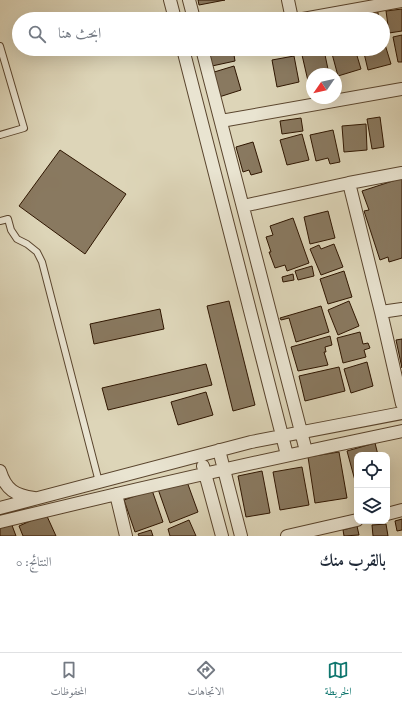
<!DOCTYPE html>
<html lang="ar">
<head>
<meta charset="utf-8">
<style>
	:root { --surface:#fff; --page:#f6f6f7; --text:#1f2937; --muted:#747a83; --line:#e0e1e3; --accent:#0f766e }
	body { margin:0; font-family:"IM FELL English",Amiri,serif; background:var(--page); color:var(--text); direction:rtl }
	.controls { position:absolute; right:12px; bottom:12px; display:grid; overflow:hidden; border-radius:8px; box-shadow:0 4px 16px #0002 }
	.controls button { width:36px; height:36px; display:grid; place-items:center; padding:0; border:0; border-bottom:1px solid var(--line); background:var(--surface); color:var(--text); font:20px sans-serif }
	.compass { position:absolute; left:306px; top:68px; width:36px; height:36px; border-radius:50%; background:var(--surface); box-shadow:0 4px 16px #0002; rotate:236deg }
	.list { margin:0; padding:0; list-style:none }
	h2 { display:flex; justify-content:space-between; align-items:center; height:52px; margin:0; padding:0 16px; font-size:17px }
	h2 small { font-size:13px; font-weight:400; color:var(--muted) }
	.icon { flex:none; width:22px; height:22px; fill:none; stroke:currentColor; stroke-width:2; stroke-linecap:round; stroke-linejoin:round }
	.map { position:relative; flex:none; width:402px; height:536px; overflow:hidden; direction:ltr }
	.search { position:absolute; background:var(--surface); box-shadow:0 4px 16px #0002; left:12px; right:12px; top:12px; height:44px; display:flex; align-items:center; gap:10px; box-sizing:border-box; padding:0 14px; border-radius:22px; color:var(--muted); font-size:15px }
	.sheet { height:116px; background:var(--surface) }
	nav { display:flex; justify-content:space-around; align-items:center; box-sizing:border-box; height:56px; border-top:1px solid var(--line); background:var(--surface); font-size:11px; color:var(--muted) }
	nav a { display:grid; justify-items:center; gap:2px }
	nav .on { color:var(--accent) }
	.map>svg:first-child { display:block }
	.building { fill:#897960; stroke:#2e1500 }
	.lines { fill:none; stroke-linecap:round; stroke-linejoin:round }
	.service-casing { stroke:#5a452e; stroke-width:8 }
	.minor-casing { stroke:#5a452e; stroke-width:14 }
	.service { stroke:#e9e4d1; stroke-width:6 }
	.minor { stroke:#e9e4d1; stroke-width:12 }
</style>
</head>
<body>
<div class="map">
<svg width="402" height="536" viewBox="0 0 402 536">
	<rect width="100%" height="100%" fill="#ddd5b8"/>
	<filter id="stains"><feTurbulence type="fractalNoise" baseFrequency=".005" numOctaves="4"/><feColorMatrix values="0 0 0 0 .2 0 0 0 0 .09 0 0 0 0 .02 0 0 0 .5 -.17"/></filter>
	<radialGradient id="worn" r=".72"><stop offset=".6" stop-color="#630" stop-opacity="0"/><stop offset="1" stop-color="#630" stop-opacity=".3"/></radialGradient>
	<path class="building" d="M198 0H225L199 5Z
		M377 7 379 19H356L355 11Z
		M402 9V31L389 33 386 11Z
		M402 35V62H398L393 37Z
		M383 38 391 64 368 70 363 49H383Z
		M209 49H233L235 61 212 66Z
		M268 49H294V50L270 55Z
		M336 49H355L361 69 338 76 331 50Z
		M324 50 329 74H312V80L308 81 302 55Z
		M294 56 299 82 277 87 272 60Z
		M234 66 241 90 219 97 211 73Z
		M380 117 384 147 372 149 367 119Z
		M301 118 303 131 282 134 280 121Z
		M366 124 367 150 344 152 342 126Z
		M333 130 340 162 330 164 328 158 316 161 310 135Z
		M302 134 309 160 287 165 280 140Z
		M253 142 262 172 251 175 249 170 243 172 236 147Z
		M60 150 126 194 85 254 19 206Z
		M402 178V258L389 262 388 257 380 260 364 211 369 210 362 191Z
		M328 211 335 238 310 244 304 217Z
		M293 218 309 263 287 271 285 265 275 268 269 252H271L266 237 273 235 270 226Z
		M334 244 343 267 321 275 310 249 319 245 321 249Z
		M312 266 314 276 298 280 295 271Z
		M344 271 352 297 328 304 320 279Z
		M293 274 294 280 283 282 282 277Z
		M229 301 255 405 233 411 207 306Z
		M349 301 359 326 338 335 328 310Z
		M321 306 329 332 296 342 289 318 281 320 280 318Z
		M160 309 164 329 94 344 90 324Z
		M360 332 363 344 368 343 370 348 364 350 366 357 343 363 337 338Z
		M330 336 332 345 325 347 326 352H324L328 365 298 371 291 347Z
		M402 339V368L396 340Z
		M367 362 373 386 351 393 344 369Z
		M206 364 212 385 108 410 102 388Z
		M339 367 345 391 305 401 299 376Z
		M206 392 213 415 178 425 171 402Z
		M375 443 378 455H357V488L347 451Z
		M339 452 347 498 315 503 308 457Z
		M302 467 309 505 280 510 273 472Z
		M262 471 270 513 246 517 238 476Z
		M186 479 198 512 170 523 158 489Z
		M152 490 163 522 135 532 124 500Z
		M46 514 56 536H23L19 526Z
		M402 519V530L397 531 395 521Z
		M10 520 16 536H0V523Z
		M189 520 196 536H170L168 529Z
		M386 524 388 536H373L372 525Z
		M357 526 359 535 344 536 343 530Z
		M151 530 153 536H139L138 534Z"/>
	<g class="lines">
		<g class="service-casing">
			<path id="service" d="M0 46 24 128 0 135
				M0 221 8 219 11 230 17 239 27 244 37 252 42 262 99 482"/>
		</g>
		<g class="minor-casing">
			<path id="minor" d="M170 0 175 19
				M189 0 194 19
				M288 0 292 19
				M303 19 402 1
				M183 49 287 455
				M202 49 306 451
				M221 121 402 89
				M349 183 402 173
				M243 206 349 183 381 312 402 309
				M381 312 402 404
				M219 450 241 536
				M203 466 222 536
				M0 471C6 490 15 495 34 498
				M116 494 126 536
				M0 508 251 442 402 413
				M387 514 402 510
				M0 522C134 489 268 459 402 431
				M287 536 357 520"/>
		</g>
		<use href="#service" class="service"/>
		<use href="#minor" class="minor"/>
	</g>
	<rect width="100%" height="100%" filter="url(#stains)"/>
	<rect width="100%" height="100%" fill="url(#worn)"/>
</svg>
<div class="controls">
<button><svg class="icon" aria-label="locate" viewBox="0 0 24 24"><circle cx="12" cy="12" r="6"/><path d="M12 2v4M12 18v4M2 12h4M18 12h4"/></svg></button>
<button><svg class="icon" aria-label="layers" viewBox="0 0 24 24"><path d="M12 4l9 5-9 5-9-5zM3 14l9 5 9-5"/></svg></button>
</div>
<svg class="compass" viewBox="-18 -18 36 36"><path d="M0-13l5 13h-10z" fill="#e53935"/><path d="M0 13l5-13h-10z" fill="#747a83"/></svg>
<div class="search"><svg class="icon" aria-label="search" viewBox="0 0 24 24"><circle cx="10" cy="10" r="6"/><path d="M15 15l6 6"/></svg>ابحث هنا</div>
</div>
<section class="sheet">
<h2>بالقرب منك<small>النتائج: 0</small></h2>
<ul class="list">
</ul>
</section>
<nav>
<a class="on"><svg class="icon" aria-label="map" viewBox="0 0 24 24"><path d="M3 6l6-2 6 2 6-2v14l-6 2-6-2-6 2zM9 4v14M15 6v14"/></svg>الخريطة</a>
<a><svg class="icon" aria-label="directions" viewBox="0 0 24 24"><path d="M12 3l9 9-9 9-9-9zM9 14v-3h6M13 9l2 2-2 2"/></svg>الاتجاهات</a>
<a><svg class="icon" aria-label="saved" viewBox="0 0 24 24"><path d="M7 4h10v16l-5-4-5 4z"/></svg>المحفوظات</a>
</nav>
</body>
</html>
